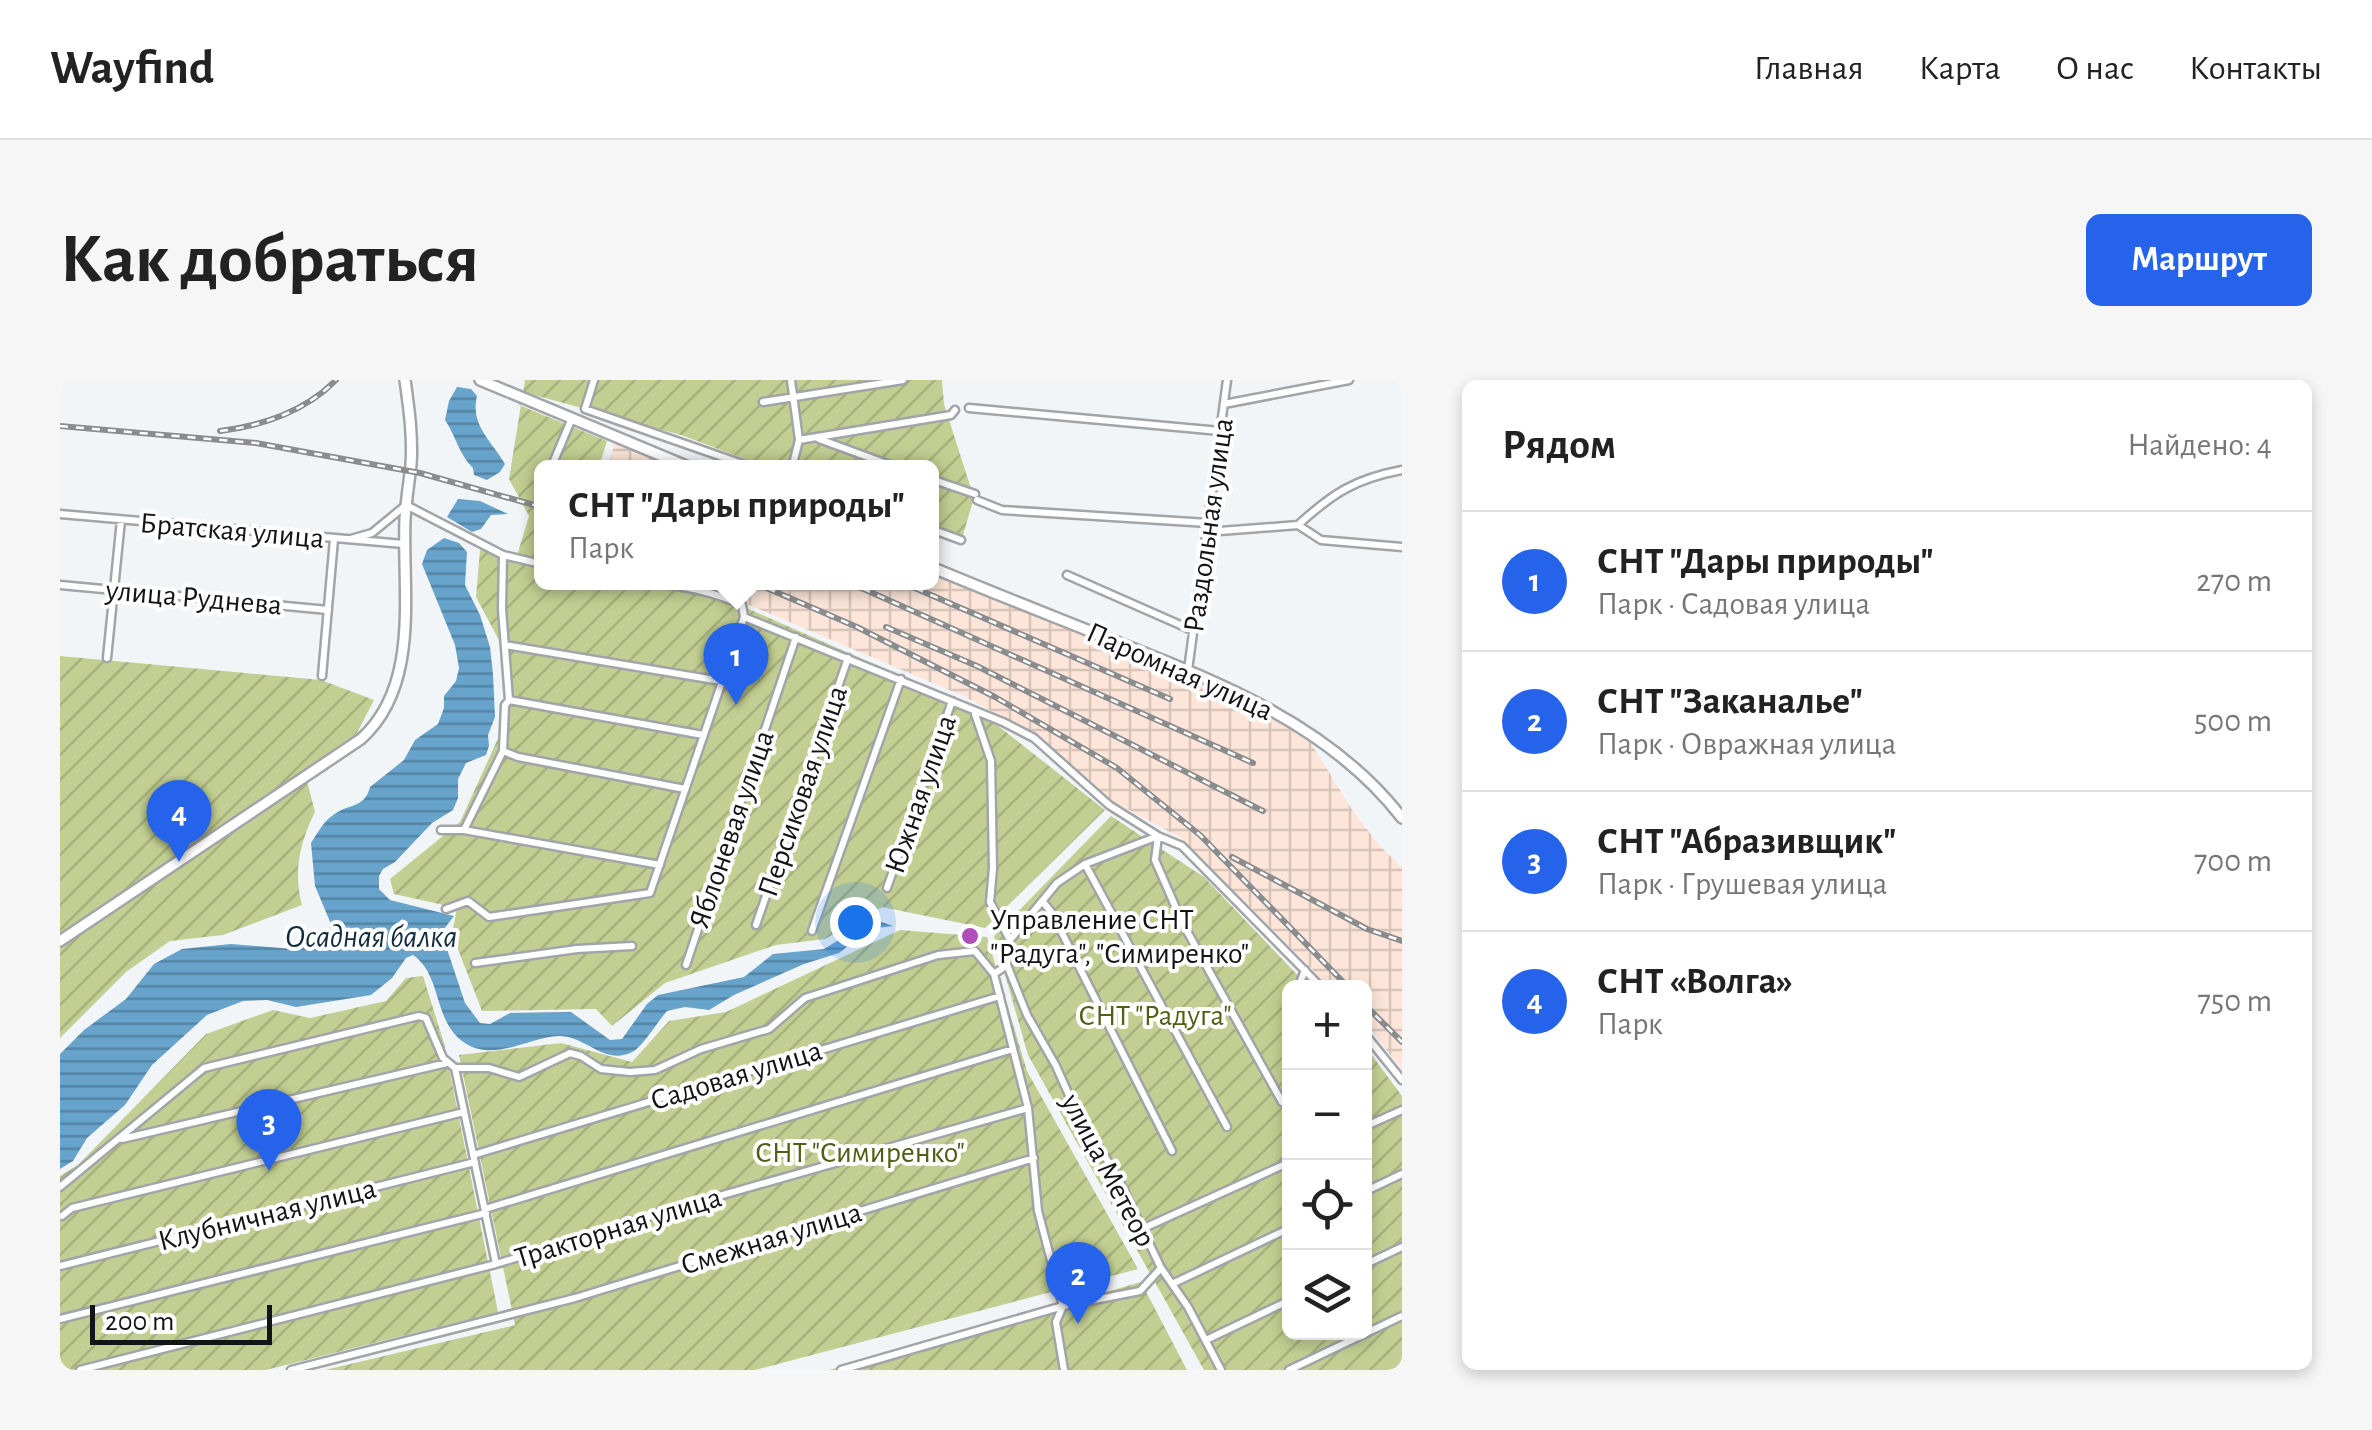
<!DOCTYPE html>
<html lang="ru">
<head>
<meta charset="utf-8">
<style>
	:root { --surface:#fff; --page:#f6f6f6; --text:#222; --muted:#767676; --line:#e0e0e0; --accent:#2563eb }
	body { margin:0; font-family:"Alegreya Sans",sans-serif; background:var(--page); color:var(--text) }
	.controls { position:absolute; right:30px; bottom:30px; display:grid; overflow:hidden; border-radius:15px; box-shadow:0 5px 15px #0003 }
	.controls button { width:90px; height:90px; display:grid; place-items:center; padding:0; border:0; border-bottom:2px solid var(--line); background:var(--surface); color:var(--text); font:50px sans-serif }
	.scale { position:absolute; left:30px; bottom:25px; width:182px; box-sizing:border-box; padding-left:10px; border:5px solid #131415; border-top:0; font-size:28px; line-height:35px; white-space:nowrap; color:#131415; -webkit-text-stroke:8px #fff; paint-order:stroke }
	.you { position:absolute; left:795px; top:542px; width:35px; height:35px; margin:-25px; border:8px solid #fff; border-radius:50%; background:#1a73e8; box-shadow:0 0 0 15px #1a73e833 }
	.badge { display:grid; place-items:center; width:65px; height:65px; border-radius:50%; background:var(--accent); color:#fff; font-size:32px; font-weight:700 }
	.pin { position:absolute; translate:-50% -82px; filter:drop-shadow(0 2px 5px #0008) }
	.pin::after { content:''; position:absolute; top:52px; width:35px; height:30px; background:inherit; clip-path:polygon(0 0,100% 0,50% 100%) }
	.popup { position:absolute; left:474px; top:80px; width:405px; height:130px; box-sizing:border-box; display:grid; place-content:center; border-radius:15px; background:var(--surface); filter:drop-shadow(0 2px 8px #0005); font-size:32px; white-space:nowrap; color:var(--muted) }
	.popup b { font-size:38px; color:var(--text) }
	.popup::after { content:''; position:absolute; left:50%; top:100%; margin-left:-20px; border:20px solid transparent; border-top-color:var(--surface) }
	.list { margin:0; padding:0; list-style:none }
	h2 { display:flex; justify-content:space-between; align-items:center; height:130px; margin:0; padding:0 40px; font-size:42px }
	h2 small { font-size:32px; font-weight:400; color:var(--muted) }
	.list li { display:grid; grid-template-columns:65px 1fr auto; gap:30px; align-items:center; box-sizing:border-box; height:140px; padding:0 40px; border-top:2px solid var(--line) }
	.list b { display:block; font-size:38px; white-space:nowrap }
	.list p { margin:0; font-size:32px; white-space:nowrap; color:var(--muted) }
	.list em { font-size:32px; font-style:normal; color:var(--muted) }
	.icon { flex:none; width:55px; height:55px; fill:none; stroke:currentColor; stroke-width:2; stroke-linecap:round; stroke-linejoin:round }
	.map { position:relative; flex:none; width:1342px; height:990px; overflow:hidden; border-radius:15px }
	header { display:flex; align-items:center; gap:60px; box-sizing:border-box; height:140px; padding:0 50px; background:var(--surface); border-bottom:2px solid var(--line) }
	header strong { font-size:48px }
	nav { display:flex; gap:55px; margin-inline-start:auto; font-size:35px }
	.intro { display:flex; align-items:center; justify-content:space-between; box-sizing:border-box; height:240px; padding:0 60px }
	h1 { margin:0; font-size:70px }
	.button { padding:25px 45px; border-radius:15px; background:var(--accent); color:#fff; font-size:35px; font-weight:700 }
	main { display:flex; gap:60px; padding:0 60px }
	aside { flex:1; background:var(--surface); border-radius:15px; box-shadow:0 5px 15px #0003 }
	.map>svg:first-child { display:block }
	.industrial { fill:url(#industrial-grid) }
	.garden { fill:url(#garden-furrows) }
	.water { fill:url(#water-rules) }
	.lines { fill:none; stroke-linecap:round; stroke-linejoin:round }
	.minor-casing { stroke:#a2a5a8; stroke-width:11 }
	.tertiary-casing { stroke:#a2a5a8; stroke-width:14 }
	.minor { stroke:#fff; stroke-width:6 }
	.tertiary { stroke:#fff; stroke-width:9 }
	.rail-casing { stroke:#8a8c8e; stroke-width:6 }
	.rail { stroke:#fff; stroke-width:2.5; stroke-dasharray:8; stroke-linecap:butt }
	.poi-dot { fill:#ae4fb8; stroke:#fff; stroke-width:4 }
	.labels { text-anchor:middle; stroke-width:8; stroke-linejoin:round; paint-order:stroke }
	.street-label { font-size:30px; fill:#131415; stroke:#fff }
	.poi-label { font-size:30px; fill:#131415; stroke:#fff; text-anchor:start }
	.park-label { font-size:30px; fill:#535d15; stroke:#fff }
	.water-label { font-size:32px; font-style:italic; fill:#102c3d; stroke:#fff }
</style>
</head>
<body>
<header>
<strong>Wayfind</strong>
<nav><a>Главная</a><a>Карта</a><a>О нас</a><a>Контакты</a></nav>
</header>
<div class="intro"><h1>Как добраться</h1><a class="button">Маршрут</a></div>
<main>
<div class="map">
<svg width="1342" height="990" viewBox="0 0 1342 990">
	<defs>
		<pattern id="industrial-grid" width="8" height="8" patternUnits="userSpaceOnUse" patternTransform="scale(2.5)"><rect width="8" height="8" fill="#fde6d9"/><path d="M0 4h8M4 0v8" fill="none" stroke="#d8c4b9"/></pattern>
		<pattern id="garden-furrows" width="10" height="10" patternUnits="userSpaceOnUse" patternTransform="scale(2.5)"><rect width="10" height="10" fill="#c3cf92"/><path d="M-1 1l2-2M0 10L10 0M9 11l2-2" fill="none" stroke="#a7b17d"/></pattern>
		<pattern id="water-rules" width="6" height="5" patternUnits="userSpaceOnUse" patternTransform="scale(2.5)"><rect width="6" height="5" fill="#67a3cb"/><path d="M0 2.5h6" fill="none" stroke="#5484a4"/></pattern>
	</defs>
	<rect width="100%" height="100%" fill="#f2f5f8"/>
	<path class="industrial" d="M555 62 617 87H548Z
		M871 192 1200 328 1247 357 1293 431 1319 465 1342 488V690L1305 642 1304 608 1270 607 1121 458 1047 418 976 355 903 316 638 203 871 202Z"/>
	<path class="garden" d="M465 0H882L884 24 914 118 900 165 871 153V88L707 87 621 55 463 12 459 25 547 61 539 87 481 88V202L630 203 918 330 1045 430 925 548 822 527 765 559 716 565 605 603 552 646 536 629 422 631 392 554 397 528 334 514 330 499 400 442 441 352 447 320 442 266 416 217 420 170 456 179 469 136 449 99Z
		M0 276 261 300 314 320 297 353 245 393 255 432C240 462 233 491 242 525L163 555 110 561 66 592 0 658Z
		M1051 436 1144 497 1249 607 1230 608V952H1304L1305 666 1342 716V990H1144L968 675 934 556Z
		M840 550 927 557 967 691 1078 889 695 990H265L455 945 399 675 501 663 572 682 609 641 666 632Z
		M363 596 384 663 438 932 206 990H0V796L18 785 146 654 213 630 250 638 326 621 346 598Z
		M1081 902 1127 990H768L787 986Z"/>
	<path class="water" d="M397 7 411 9 417 16C410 45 431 60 445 84L440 92 427 100 414 95 413 88C399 75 396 56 385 40L389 21Z
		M398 119 420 121 448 134 431 135 421 149 412 152 387 137Z
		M384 158 399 163 407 172 405 205 420 235 430 267 433 294 435 337 428 355 429 366 426 375 406 383 398 399V418L393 430 372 443 335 482 323 489 319 496V509L330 520 394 536 384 549V560L405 623 420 643 430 644 450 633 511 632 550 660 562 659 587 624 598 615 684 597 713 574 764 569 813 539 833 546 810 549 779 573 744 584 674 615 649 630 625 627 607 631C598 641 582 668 572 672 545 686 526 656 499 656 468 657 432 684 402 661 373 639 382 595 353 575L346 578 332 598 311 615 236 627 207 620 183 621 147 635 92 685 65 725 27 758 13 781 0 789V674L24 650 66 619 94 584 122 569 171 564 233 569 265 558 271 544 255 506 251 463C257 454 263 442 272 436 287 423 305 429 310 407L344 380 355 360 378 344 384 328V316L396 301 399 288 395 265 362 184 367 170Z"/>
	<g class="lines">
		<g class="minor-casing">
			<path id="minor" d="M534 0 525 29 694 88
				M731 0 739 60 732 88
				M703 22 843 0
				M1164 24 1289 0
				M909 28 1160 51
				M759 59 838 88
				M739 60 891 35 895 30
				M491 88 512 38
				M871 99 915 114
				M917 120 942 130 1148 143
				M0 134 344 164
				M1238 145C1273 113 1295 99 1342 90
				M871 149 901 160
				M1147 152 1238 145 1261 160 1342 167
				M291 159 312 153 346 125 443 175 481 184
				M1007 195 1134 251
				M593 202C625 207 653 211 682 225L684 237 943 342 974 358 1049 425 1098 456 1095 480 1123 544 1222 722
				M0 205 268 230
				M445 265 661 301
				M47 278 61 140
				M1128 290 1167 0
				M262 296 274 159
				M449 320 643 355
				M915 334 931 381 933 488 930 522 950 560
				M443 371 458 377 625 409
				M381 450H404L600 485
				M404 450 443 371 445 325 449 320 442 229 443 175
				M1025 484 1167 747
				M827 508 892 321
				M983 522 992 533 1112 771
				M386 529 408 521 429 537 590 513 684 237
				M696 545 788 278
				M752 551 841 299
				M415 583 517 569 572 566
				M626 585 736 257
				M947 585 967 635 996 686 1025 751 1041 770 1058 798 1101 888 1128 927 1161 990
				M934 594 947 585 950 560 997 503 1025 484 1098 456 1122 466 1262 608
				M1238 608 1245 590
				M1304 653 1342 700
				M395 688 436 884
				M1304 747 1342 730
				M62 759 387 683
				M413 775 940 616
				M0 807 144 688 359 636 366 638 383 678 395 688H429L459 697 510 673 521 676 541 689 570 692 595 690 641 669 709 649 745 618 878 575 915 571 934 594 968 728 978 831 1003 926 996 942 1004 990
				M1304 812 1342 794
				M425 829 953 669
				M2 836 12 828 404 732
				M1084 848 1230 782
				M1304 885 1342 867
				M0 886 415 782
				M1112 904 1230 848
				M0 939 426 833
				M1146 960 1230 920
				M20 990 436 884 624 826 968 728
				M231 990 515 918 974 778
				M781 990 1003 926 1080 911 1101 888
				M1229 990 1342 936"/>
		</g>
		<g class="tertiary-casing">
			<path id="tertiary" d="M420 0 631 88
				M871 187C933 213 995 237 1057 262 1161 303 1271 346 1342 438
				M0 561 301 359C361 305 342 211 345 139 346 121 349 103 351 85 353 57 349 28 345 0"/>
		</g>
		<use href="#minor" class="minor"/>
		<use href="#tertiary" class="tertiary"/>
		<g class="rail-casing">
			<path id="rail" d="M0 46 196 63 360 93 481 127
				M160 51C202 46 246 31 276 0
				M693 202 797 247 935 317 1057 388 1140 455 1289 608
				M788 202 1193 383
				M841 202 1110 319
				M826 247 917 286 1203 431
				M1172 477 1307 549 1342 561
				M1304 624 1342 662"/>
		</g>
		<use href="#rail" class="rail"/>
	</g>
	<circle class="poi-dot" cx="910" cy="556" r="10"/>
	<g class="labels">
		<g class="street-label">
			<text transform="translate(1148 145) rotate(-82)" y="10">Раздольная улица</text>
			<text transform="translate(172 150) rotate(5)" y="10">Братская улица</text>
			<text transform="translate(134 217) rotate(5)" y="10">улица Руднева</text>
			<text transform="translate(1120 291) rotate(24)" y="10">Паромная улица</text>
			<text transform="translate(742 411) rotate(-71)" y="10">Персиковая улица</text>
			<text transform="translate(860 414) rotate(-71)" y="10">Южная улица</text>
			<text transform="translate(671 449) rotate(-71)" y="10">Яблоневая улица</text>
			<text transform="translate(676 695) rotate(-17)" y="10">Садовая улица</text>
			<text transform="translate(1049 790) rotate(62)" y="10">улица Метеор</text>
			<text transform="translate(207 834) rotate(-14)" y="10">Клубничная улица</text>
			<text transform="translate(558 847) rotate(-17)" y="10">Тракторная улица</text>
			<text transform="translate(711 858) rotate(-17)" y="10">Смежная улица</text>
		</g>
		<g class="poi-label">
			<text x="930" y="549">Управление СНТ<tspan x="930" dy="34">"Радуга", "Симиренко"</tspan></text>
		</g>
		<g class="park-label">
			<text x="1095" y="645">СНТ "Радуга"</text>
			<text x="800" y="782">СНТ "Симиренко"</text>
		</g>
		<g class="water-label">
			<text x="311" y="567">Осадная балка</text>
		</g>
	</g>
</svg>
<div class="controls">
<button>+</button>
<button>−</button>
<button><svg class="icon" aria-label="locate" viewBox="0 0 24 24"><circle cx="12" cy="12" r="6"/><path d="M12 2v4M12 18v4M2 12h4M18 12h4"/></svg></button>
<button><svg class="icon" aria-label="layers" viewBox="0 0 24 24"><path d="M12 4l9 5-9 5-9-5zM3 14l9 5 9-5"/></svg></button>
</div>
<div class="scale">200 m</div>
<div class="you"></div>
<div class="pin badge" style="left:676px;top:325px">1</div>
<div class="popup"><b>СНТ &quot;Дары природы&quot;</b>Парк</div>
<div class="pin badge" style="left:1018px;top:944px">2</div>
<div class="pin badge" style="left:209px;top:791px">3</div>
<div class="pin badge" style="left:119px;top:482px">4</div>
</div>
<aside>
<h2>Рядом<small>Найдено: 4</small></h2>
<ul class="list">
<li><span class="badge">1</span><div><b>СНТ &quot;Дары природы&quot;</b><p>Парк · Садовая улица</p></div><em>270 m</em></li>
<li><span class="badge">2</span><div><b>СНТ &quot;Заканалье&quot;</b><p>Парк · Овражная улица</p></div><em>500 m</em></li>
<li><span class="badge">3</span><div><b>СНТ &quot;Абразивщик&quot;</b><p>Парк · Грушевая улица</p></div><em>700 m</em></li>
<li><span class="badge">4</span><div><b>СНТ «Волга»</b><p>Парк</p></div><em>750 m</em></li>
</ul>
</aside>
</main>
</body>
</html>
